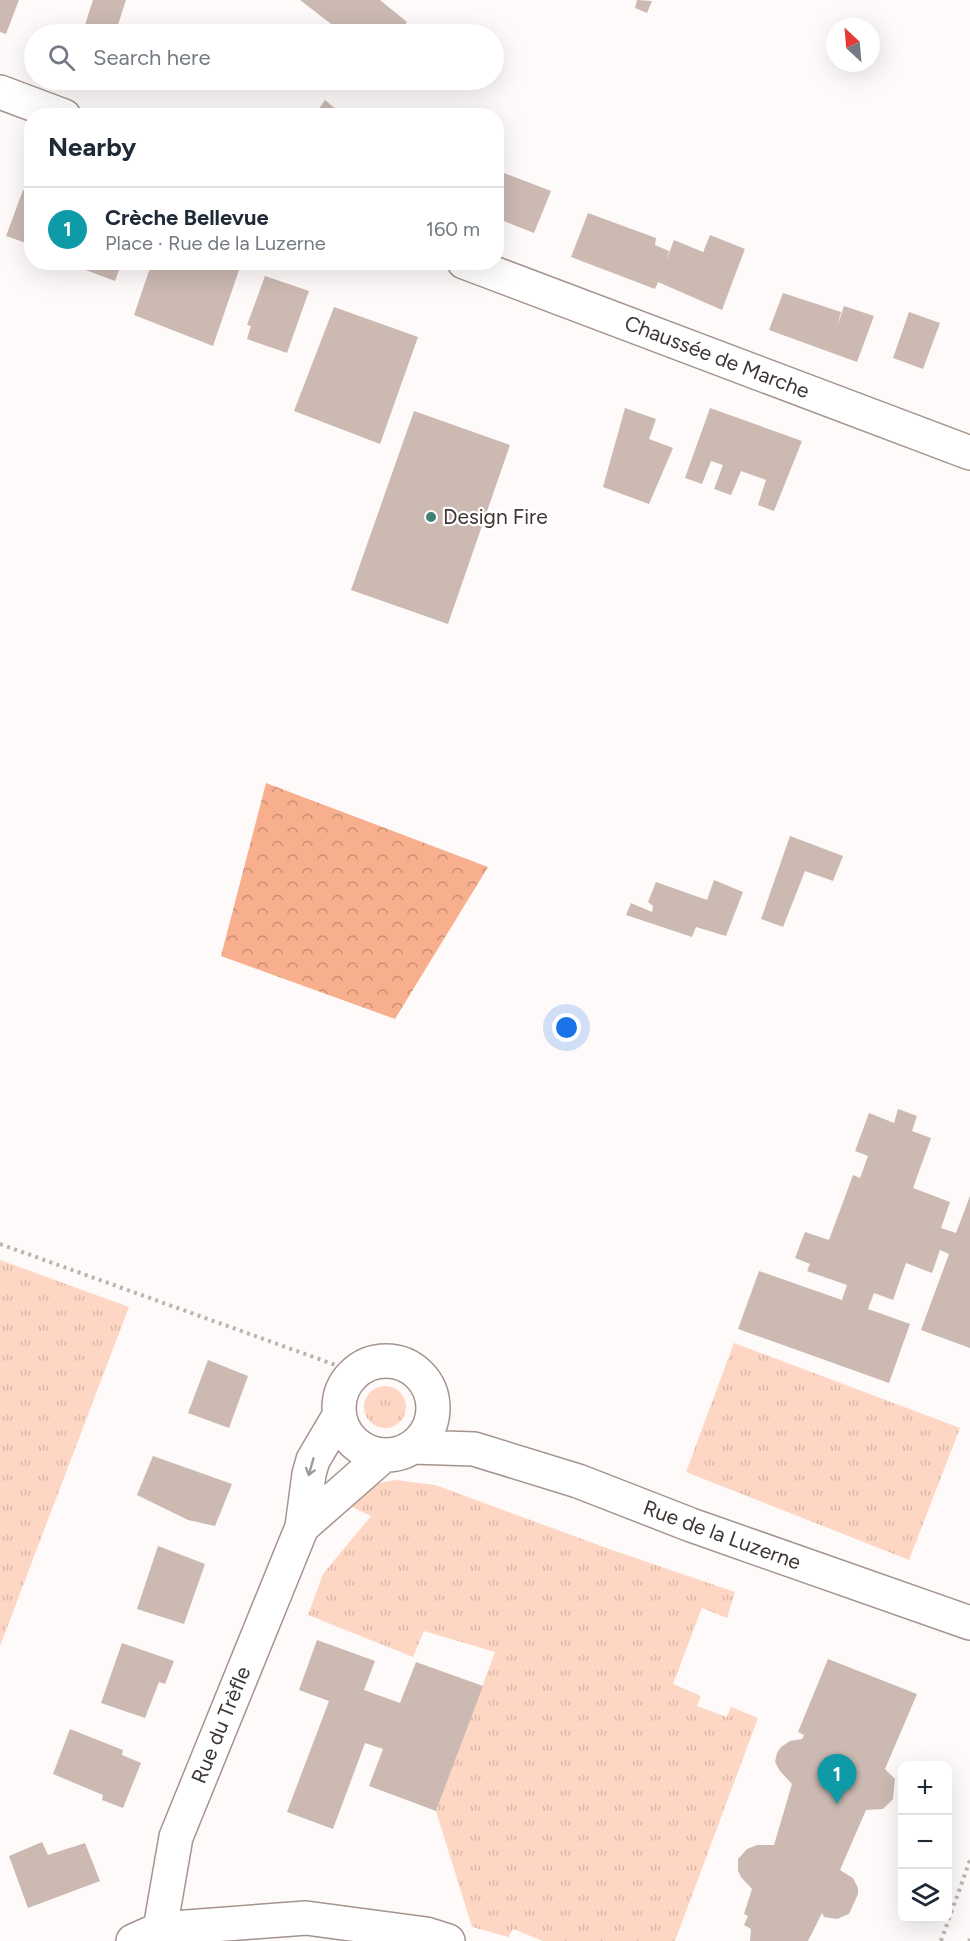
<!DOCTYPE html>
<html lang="en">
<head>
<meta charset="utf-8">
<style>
	:root { --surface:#fff; --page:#f6f6f7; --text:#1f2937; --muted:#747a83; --line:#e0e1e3; --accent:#408171 }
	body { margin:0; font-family:Figtree,sans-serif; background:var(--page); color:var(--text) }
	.controls { position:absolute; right:18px; bottom:18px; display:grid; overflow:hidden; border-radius:12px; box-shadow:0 6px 24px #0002 }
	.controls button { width:54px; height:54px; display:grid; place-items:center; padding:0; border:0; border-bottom:2px solid var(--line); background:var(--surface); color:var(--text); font:30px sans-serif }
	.compass { position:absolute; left:826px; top:18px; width:54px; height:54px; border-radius:50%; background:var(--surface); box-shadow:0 6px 24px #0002; rotate:334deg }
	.you { position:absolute; left:567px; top:1028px; width:21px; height:21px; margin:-15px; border:4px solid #fff; border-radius:50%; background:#1a73e8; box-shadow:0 0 0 9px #1a73e833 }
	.badge { display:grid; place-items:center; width:39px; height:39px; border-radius:50%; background:var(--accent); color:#fff; font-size:20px; font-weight:700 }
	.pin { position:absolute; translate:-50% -50px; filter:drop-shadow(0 2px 3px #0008) }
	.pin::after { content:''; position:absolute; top:32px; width:21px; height:18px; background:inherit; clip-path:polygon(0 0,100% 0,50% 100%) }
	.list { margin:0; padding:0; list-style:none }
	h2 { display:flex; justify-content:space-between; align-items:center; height:78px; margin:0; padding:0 24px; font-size:26px }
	h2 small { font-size:20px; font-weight:400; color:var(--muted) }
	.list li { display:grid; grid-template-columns:39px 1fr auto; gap:18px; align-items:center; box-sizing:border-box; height:84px; padding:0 24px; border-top:2px solid var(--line) }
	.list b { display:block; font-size:22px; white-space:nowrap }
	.list p { margin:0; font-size:20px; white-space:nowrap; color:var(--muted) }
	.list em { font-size:20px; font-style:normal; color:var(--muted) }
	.icon { flex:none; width:33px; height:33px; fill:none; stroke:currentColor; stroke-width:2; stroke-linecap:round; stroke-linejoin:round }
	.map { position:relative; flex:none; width:970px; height:1941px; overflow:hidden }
	.search { position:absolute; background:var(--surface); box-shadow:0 6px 24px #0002; left:24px; top:24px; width:480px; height:66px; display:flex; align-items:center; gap:15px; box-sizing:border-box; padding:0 21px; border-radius:33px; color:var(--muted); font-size:22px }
	.panel { position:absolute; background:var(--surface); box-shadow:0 6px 24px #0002; left:24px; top:108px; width:480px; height:162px; border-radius:24px }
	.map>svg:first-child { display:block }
	.grass { fill:url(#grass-tufts) }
	.forest { fill:url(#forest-crowns) }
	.building { fill:#cbb9b2 }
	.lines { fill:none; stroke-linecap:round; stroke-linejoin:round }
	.minor-casing { stroke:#a5948d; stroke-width:36 }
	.major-casing { stroke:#a5948d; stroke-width:36 }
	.path { stroke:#b9b4b2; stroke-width:4; stroke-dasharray:3 4.5; stroke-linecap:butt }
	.minor { stroke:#fff; stroke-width:33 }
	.major { stroke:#fff; stroke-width:33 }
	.oneway { stroke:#9e9a99 }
	.poi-dot { fill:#408171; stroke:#fff; stroke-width:2 }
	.labels { text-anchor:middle; stroke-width:4.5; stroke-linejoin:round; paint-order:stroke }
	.street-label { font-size:21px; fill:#3d3633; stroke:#fff }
	.poi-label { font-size:21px; fill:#3d3633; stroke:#fff; text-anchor:start }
</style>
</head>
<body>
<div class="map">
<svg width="970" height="1941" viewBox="0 0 970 1941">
	<defs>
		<pattern id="grass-tufts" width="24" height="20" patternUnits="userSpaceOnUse" patternTransform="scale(1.5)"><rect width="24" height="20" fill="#fed6c4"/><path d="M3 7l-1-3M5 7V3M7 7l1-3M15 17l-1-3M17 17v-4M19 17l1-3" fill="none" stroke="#dbb8a9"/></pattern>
		<pattern id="forest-crowns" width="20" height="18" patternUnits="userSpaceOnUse" patternTransform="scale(1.5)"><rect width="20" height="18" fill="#f7af8e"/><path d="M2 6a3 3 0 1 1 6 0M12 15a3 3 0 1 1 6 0" fill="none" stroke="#c98f75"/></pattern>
	</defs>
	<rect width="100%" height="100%" fill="#fefaf9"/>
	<path class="grass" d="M0 1260 129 1307 0 1646Z
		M734 1343 960 1428 909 1560 686 1472Z
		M364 1407a21 21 0 1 1 42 0a21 21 0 1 1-42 0Z
		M395 1480 435 1485 612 1550 735 1592 727 1618 702 1608 673 1684 701 1696 697 1706 727 1717 731 1707 758 1718 675 1941H543L513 1929 509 1937 472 1927 436 1811 495 1652 424 1631 413 1657 308 1615 323 1574 371 1516 352 1507 365 1486Z"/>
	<path class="forest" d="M266 783 488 867 395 1019 221 956Z"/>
	<path class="building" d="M0 0H19L6 34 0 32Z
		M93 0H126L115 34H82Z
		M300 0H380L407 22 398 34H344Z
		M637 0 652 1 647 13 635 8Z
		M325 100 337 110 333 116H314Z
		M496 170 551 191 534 233 496 218Z
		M23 190 32 193V245L6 236Z
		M588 213 656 238 655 245 669 251 666 261 674 240 703 252 700 260 710 235 745 249 740 262 733 259 740 262 722 310 658 282 655 289 571 257Z
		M73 262H122L115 281 72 265Z
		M152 262H219L239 270 213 346 134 315Z
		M265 276 309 291 287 353 247 339 251 326 247 325Z
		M783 293 841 312 837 327 844 306 874 316 857 362 769 330Z
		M334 307 418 337 380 444 294 411Z
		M909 312 940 323 923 369 893 358Z
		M625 408 656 419 649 439 673 448 649 504 603 487Z
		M710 408 802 441 774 511 758 505 766 480 741 471 731 495 714 489 723 465 711 461 702 484 685 478Z
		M414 411 510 445 448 624 351 590Z
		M790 836 843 856 833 881 805 871 783 927 761 919Z
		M714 880 743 892 726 936 696 927 692 937 626 915 631 903 652 912 653 906 648 902 656 882 707 900Z
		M898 1109 917 1116 912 1131 931 1138 913 1188 950 1202 941 1228 956 1233 970 1196V1348L921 1330 949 1254 940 1250 932 1273 906 1263 893 1300 874 1293 868 1309 910 1324 889 1383 738 1329 759 1271 842 1300 847 1285 807 1271 810 1264 795 1258 805 1232 829 1240 853 1175 860 1178 868 1156 855 1151 869 1113 894 1123Z
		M208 1360 248 1376 229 1428 188 1413Z
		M153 1456 232 1484 215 1526 188 1520 137 1495Z
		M158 1546 205 1564 184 1624 137 1609Z
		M317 1640 375 1661 364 1690 400 1703 416 1662 483 1686 436 1811 369 1786 383 1749 365 1743 333 1829 287 1812 329 1701 299 1690Z
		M122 1643 174 1661 165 1684 159 1682 145 1718 101 1703Z
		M828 1659 917 1694 885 1769 895 1779 893 1799 883 1809 866 1810 840 1870 853 1878 858 1888V1894L849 1914 837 1919 824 1917 822 1913 808 1941H750L751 1929 744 1925 748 1916 744 1914 752 1889 741 1877 738 1871V1859L747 1849 757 1845H774L792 1784 780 1771 775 1762 777 1753 781 1747 790 1741 802 1739 804 1735 798 1732Z
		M70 1729 123 1750 122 1755 141 1763 123 1808 102 1800 103 1795 53 1774Z
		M42 1842 48 1855 85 1843 100 1881 28 1908 9 1856Z"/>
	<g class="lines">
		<g class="minor-casing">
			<path id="minor" d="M339 1408a47 47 0 1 1 94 0a47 47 0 1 1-94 0Z
				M413 1447 474 1449 578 1481 691 1525 970 1623
				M302 1527 384 1455
				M160 1929 176 1837 302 1527 309 1474 313 1460 339 1416
				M133 1941 160 1929 306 1918 426 1934 448 1941"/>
		</g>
		<g class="major-casing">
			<path id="major" d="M0 92 64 116
				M464 262 970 453"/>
		</g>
		<path class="path" d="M0 1244 355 1372
			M941 1941 970 1860
			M969 1941 970 1939"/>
		<use href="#minor" class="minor"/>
		<use href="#major" class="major"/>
	</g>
	<defs><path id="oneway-shaft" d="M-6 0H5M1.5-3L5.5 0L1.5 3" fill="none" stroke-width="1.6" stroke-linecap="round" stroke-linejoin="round" transform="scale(1.5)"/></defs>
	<use class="oneway" href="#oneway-shaft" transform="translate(311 1467) rotate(106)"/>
	<circle class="poi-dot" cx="431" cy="517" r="6"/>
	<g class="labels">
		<g class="street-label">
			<text transform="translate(717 357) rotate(21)" y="7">Chaussée de Marche</text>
			<text transform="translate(722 1535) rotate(20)" y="7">Rue de la Luzerne</text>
			<text transform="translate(221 1725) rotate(-68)" y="7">Rue du Trèfle</text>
		</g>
		<g class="poi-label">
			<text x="443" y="524">Design Fire</text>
		</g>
	</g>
</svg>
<div class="controls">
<button>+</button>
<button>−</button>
<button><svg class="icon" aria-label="layers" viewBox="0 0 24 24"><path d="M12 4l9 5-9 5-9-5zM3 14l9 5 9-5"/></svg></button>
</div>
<svg class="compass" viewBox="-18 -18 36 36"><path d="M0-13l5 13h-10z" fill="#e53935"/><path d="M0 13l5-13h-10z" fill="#747a83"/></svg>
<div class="you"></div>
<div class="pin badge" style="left:837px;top:1804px;background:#0f9aa8">1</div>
<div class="search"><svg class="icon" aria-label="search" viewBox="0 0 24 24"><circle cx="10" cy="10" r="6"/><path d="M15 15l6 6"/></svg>Search here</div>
<section class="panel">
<h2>Nearby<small></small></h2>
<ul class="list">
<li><span class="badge" style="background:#0f9aa8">1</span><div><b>Crèche Bellevue</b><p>Place · Rue de la Luzerne</p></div><em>160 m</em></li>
</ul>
</section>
</div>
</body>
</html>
